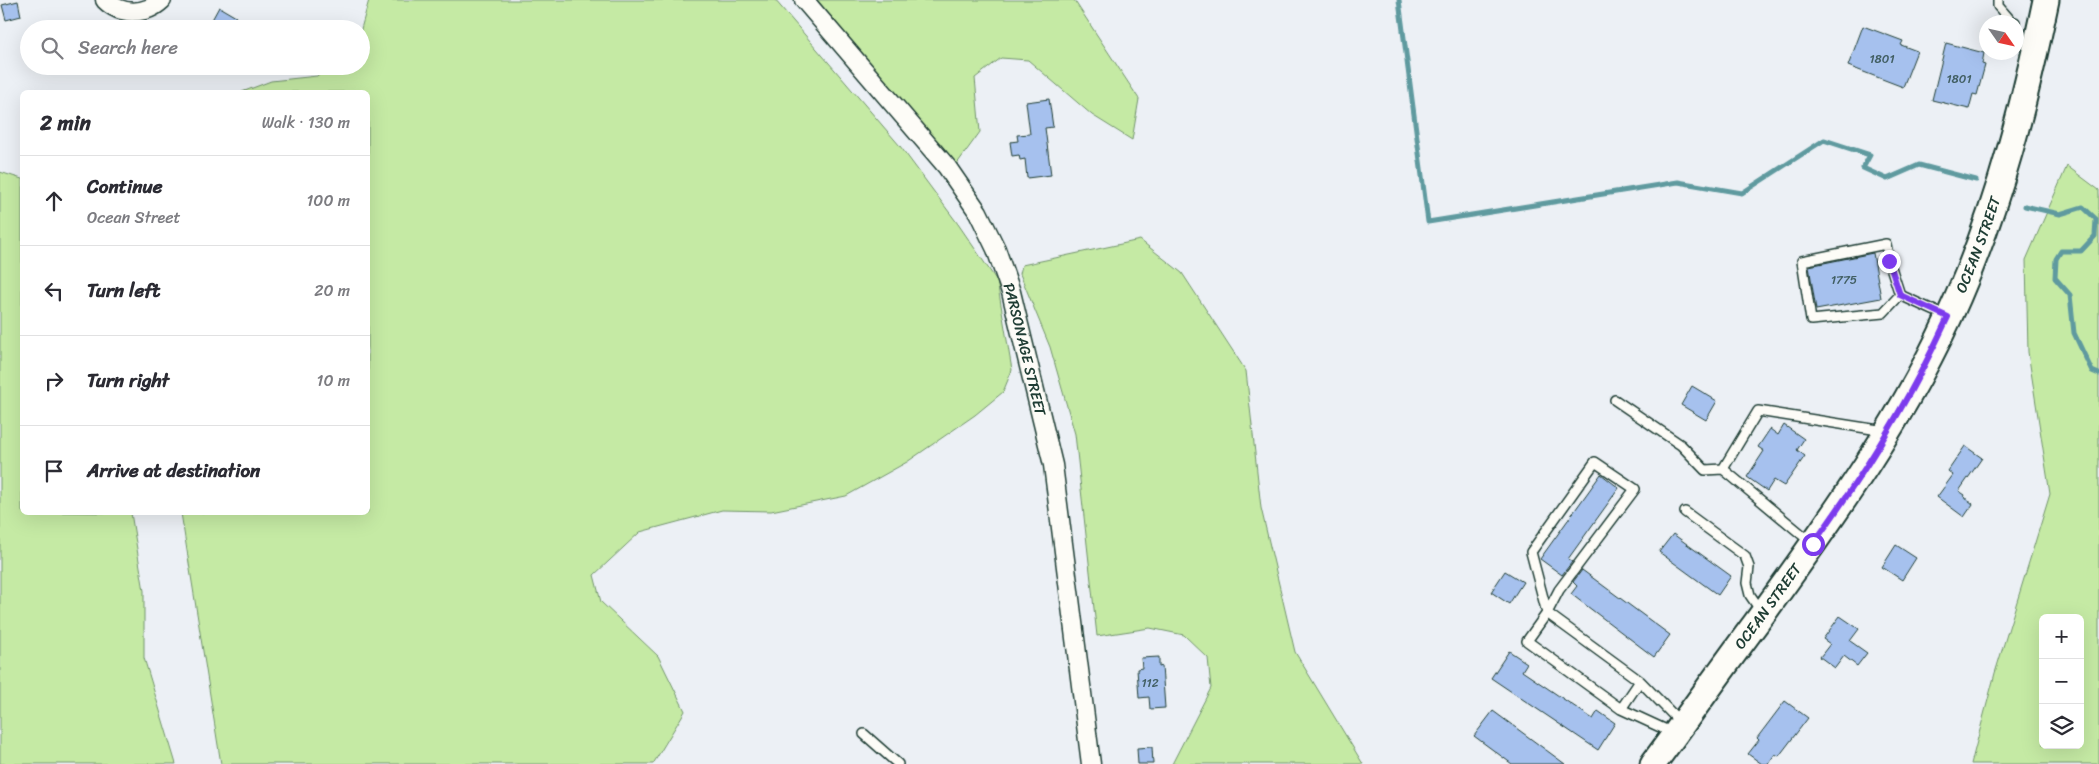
<!DOCTYPE html>
<html lang="en">
<head>
<meta charset="utf-8">
<style>
	:root { --surface:#fff; --page:#f7f7f7; --text:#2b2b33; --muted:#7c7c81; --line:#e1e1e2 }
	body { margin:0; font-family:Sriracha,sans-serif; background:var(--page); color:var(--text) }
	.controls { position:absolute; right:15px; bottom:15px; display:grid; overflow:hidden; border-radius:8px; box-shadow:0 5px 20px #0002 }
	.controls button { width:45px; height:45px; display:grid; place-items:center; padding:0; border:0; border-bottom:1px solid var(--line); background:var(--surface); color:var(--text); font:25px sans-serif }
	.compass { position:absolute; left:1979px; top:15px; width:45px; height:45px; border-radius:50%; background:var(--surface); box-shadow:0 5px 20px #0002; rotate:124deg }
	.stop { position:absolute; width:15px; height:15px; margin:-11px; border:4px solid #7c3aed; border-radius:50%; background:#fff }
	.stop.end { background:#7c3aed; border-color:#fff; box-shadow:0 1px 5px #0008 }
	.list { margin:0; padding:0; list-style:none }
	h2 { display:flex; justify-content:space-between; align-items:center; height:65px; margin:0; padding:0 20px; font-size:21px }
	h2 small { font-size:16px; font-weight:400; color:var(--muted) }
	.list li { display:grid; grid-template-columns:32px 1fr auto; gap:15px; align-items:center; box-sizing:border-box; height:90px; padding:0 20px; border-top:1px solid var(--line) }
	.list b { display:block; font-size:19px; white-space:nowrap }
	.list p { margin:0; font-size:16px; white-space:nowrap; color:var(--muted) }
	.list em { font-size:16px; font-style:normal; color:var(--muted) }
	.icon { flex:none; width:28px; height:28px; fill:none; stroke:currentColor; stroke-width:2; stroke-linecap:round; stroke-linejoin:round }
	.map { position:relative; flex:none; width:2099px; height:764px; overflow:hidden }
	.search { position:absolute; background:var(--surface); box-shadow:0 5px 20px #0002; left:20px; top:20px; width:350px; height:55px; display:flex; align-items:center; gap:12px; box-sizing:border-box; padding:0 18px; border-radius:28px; color:var(--muted); font-size:19px }
	.panel { position:absolute; background:var(--surface); box-shadow:0 5px 20px #0002; left:20px; top:90px; width:350px; height:425px; border-radius:8px }
	.map>svg:first-child { display:block }
	.green { fill:#c5eaa4; stroke:#72946c; fill-rule:evenodd }
	.lines { fill:none; stroke-linecap:round; stroke-linejoin:round }
	.stream { stroke:#5f9a9f; stroke-width:5 }
	.building { fill:#a6c1ee; stroke:#1f3d34 }
	.lane-casing { stroke:#1f3d34; stroke-width:12 }
	.street-casing { stroke:#1f3d34; stroke-width:21 }
	.secondary-casing { stroke:#1f3d34; stroke-width:29 }
	.lane { stroke:#fdfcf7; stroke-width:9 }
	.street { stroke:#fdfcf7; stroke-width:18 }
	.secondary { stroke:#fdfcf7; stroke-width:25 }
	.route { stroke:#7c3aed; stroke-width:6 }
	.labels { text-anchor:middle; stroke-width:4.5; stroke-linejoin:round; paint-order:stroke }
	.number-label { font-size:12px; fill:#415e62 }
	.street-label { font-size:15px; fill:#1f3d34; stroke:#fdfcf7 }
</style>
</head>
<body>
<div class="map">
<svg width="2099" height="764" viewBox="0 0 2099 764">
	<rect width="100%" height="100%" fill="#ecf0f5"/>
	<filter id="ink" filterUnits="userSpaceOnUse"><feTurbulence type="fractalNoise" baseFrequency=".02" numOctaves="2"/><feDisplacementMap in="SourceGraphic" scale="10" xChannelSelector="R" yChannelSelector="G"/><feConvolveMatrix kernelMatrix="1 2 1 2 8 2 1 2 1" color-interpolation-filters="sRGB"/></filter>
	<g filter="url(#ink)">
		<path class="green" d="M369 0H775L900 146 958 224 997 281 1012 370 1003 392 975 415 907 462 846 496 771 511 722 510 640 532 594 575 601 602 658 656 685 711 653 764H221L181 513 368 512V92H242L271 81 317 76 328 66H361V29Z
			M817 0H1074L1139 99 1132 140 1092 115 1028 60 1001 58 975 78 980 132 956 165Z
			M2067 166 2099 190V764H1971L1995 673 2050 494 2028 352 2026 260ZM2043 618H2080V745H2043Z
			M0 172 22 179V512L131 513 144 591V658L176 764H0Z
			M1140 240 1182 273 1246 371 1261 508 1295 652 1363 764H1172L1211 688 1208 658 1184 635 1150 628 1097 636 1075 434 1050 347 1020 274 1022 265Z"/>
		<g class="lines">
			<path class="stream" d="M1399 0 1428 222 1678 182 1742 193 1824 140 1870 155 1863 168 1887 179 1919 165 1976 180
				M2025 206 2060 214 2083 207 2096 219 2095 236 2081 251H2061L2056 259 2055 278 2070 295 2074 333 2092 371 2099 374"/>
		</g>
		<path class="building" d="M18 1 21 16 6 20 2 5Z
			M219 7 236 17 230 29H207Z
			M1863 26 1903 41 1901 45 1917 51 1903 87 1848 66Z
			M1946 43 1984 53 1982 64 1985 65 1977 95 1973 94 1969 109 1932 100Z
			M1049 99 1053 127 1045 128 1051 175 1027 178 1025 159 1020 160 1019 155 1012 156 1010 142 1018 141 1017 135 1030 134 1026 102Z
			M1873 253 1881 298 1816 310 1809 266Z
			M1692 386 1717 401 1706 420 1681 405Z
			M1784 425 1804 439 1797 450 1805 456 1784 486 1774 480 1767 491 1747 477 1764 451 1758 447 1770 429 1778 435Z
			M1965 446 1982 458 1959 491 1965 495 1964 497 1973 504 1964 517 1937 497 1953 475 1948 471Z
			M1601 474 1619 488 1568 559 1572 562 1562 575 1540 559Z
			M1673 534 1731 576 1718 595 1659 552Z
			M1896 545 1916 558 1902 580 1882 567Z
			M1582 570 1670 635 1654 657 1571 594 1577 586 1573 582Z
			M1505 571 1523 582 1509 604 1491 592Z
			M1840 616 1859 629 1850 641 1867 653 1857 666 1844 656 1835 668 1820 657 1830 644 1823 639Z
			M1509 651 1527 663 1522 671 1593 719 1598 711 1615 723 1598 750 1491 678Z
			M1159 657V667L1162 666 1165 708 1150 709 1149 697 1139 698 1137 669 1142 668 1141 658Z
			M1785 701 1808 718 1779 756 1775 754 1768 764H1762L1748 754 1759 740 1757 738Z
			M1493 711 1565 764H1512L1474 736Z
			M1152 747 1153 764H1138L1137 748Z"/>
		<g class="lines">
			<g class="lane-casing">
				<path id="lane" d="M1998 0V6L2011 21 2015 22
					M1900 295 1889 261 1886 244 1802 261 1811 320 1883 313 1900 295 1948 317
					M1615 400 1681 445 1705 470 1723 469
					M1595 462 1635 489 1559 590 1547 613 1531 552Z
					M1685 512 1745 556 1749 567 1747 583 1750 595 1761 611
					M1812 543 1723 469 1758 411 1885 431
					M1621 709 1640 681
					M1673 733 1621 709 1527 641 1547 613 1640 681 1682 724
					M864 734 898 764"/>
			</g>
			<g class="street-casing">
				<g id="street">
					<path d="M105 0C121 16 146 15 162 0"/>
					<path id="s1" d="M804 0 947 167 978 212 996 249 1011 292 1053 465 1091 764"/>
				</g>
			</g>
			<g class="secondary-casing">
				<g id="secondary">
					<path id="s2" d="M1653 764C1688 717 1721 670 1756 623 1832 519 1907 415 1958 297 2000 201 2025 101 2046 0"/>
				</g>
			</g>
			<use href="#lane" class="lane"/>
			<use href="#street" class="street"/>
			<use href="#secondary" class="secondary"/>
		</g>
	</g>
	<g class="lines" filter="url(#ink)">
		<path class="route" d="M1813 544C1865 473 1911 397 1948 317L1900 295 1889 261"/>
	</g>
	<g class="labels">
		<g class="number-label">
			<text x="1882" y="63">1801</text>
			<text x="1959" y="83">1801</text>
			<text x="1844" y="284">1775</text>
			<text x="1150" y="687">112</text>
		</g>
		<g class="street-label">
			<text dy="5" stroke="none"><textPath href="#s2" startOffset="615">OCEAN STREET</textPath></text>
			<text dy="5" stroke="none"><textPath href="#s1" startOffset="420">PARSONAGE STREET</textPath></text>
			<text dy="5" stroke="none"><textPath href="#s2" startOffset="195">OCEAN STREET</textPath></text>
		</g>
	</g>
</svg>
<div class="controls">
<button>+</button>
<button>−</button>
<button><svg class="icon" aria-label="layers" viewBox="0 0 24 24"><path d="M12 4l9 5-9 5-9-5zM3 14l9 5 9-5"/></svg></button>
</div>
<svg class="compass" viewBox="-18 -18 36 36"><path d="M0-13l5 13h-10z" fill="#e53935"/><path d="M0 13l5-13h-10z" fill="#7c7c81"/></svg>
<div class="stop" style="left:1813px;top:544px"></div>
<div class="stop end" style="left:1889px;top:261px"></div>
<div class="search"><svg class="icon" aria-label="search" viewBox="0 0 24 24"><circle cx="10" cy="10" r="6"/><path d="M15 15l6 6"/></svg>Search here</div>
<section class="panel">
<h2>2 min<small>Walk · 130 m</small></h2>
<ul class="list">
<li><svg class="icon" aria-label="ahead" viewBox="0 0 24 24"><path d="M12 20V5M6 11l6-6 6 6"/></svg><div><b>Continue</b><p>Ocean Street</p></div><em>100 m</em></li>
<li><svg class="icon" aria-label="left" viewBox="0 0 24 24"><path d="M17 20v-9H6M10 6l-5 5 5 5"/></svg><div><b>Turn left</b></div><em>20 m</em></li>
<li><svg class="icon" aria-label="right" viewBox="0 0 24 24"><path d="M7 20v-9h11M14 6l5 5-5 5"/></svg><div><b>Turn right</b></div><em>10 m</em></li>
<li><svg class="icon" aria-label="arrive" viewBox="0 0 24 24"><path d="M6 21V4h12l-3 4 3 4H6"/></svg><div><b>Arrive at destination</b></div></li>
</ul>
</section>
</div>
</body>
</html>
